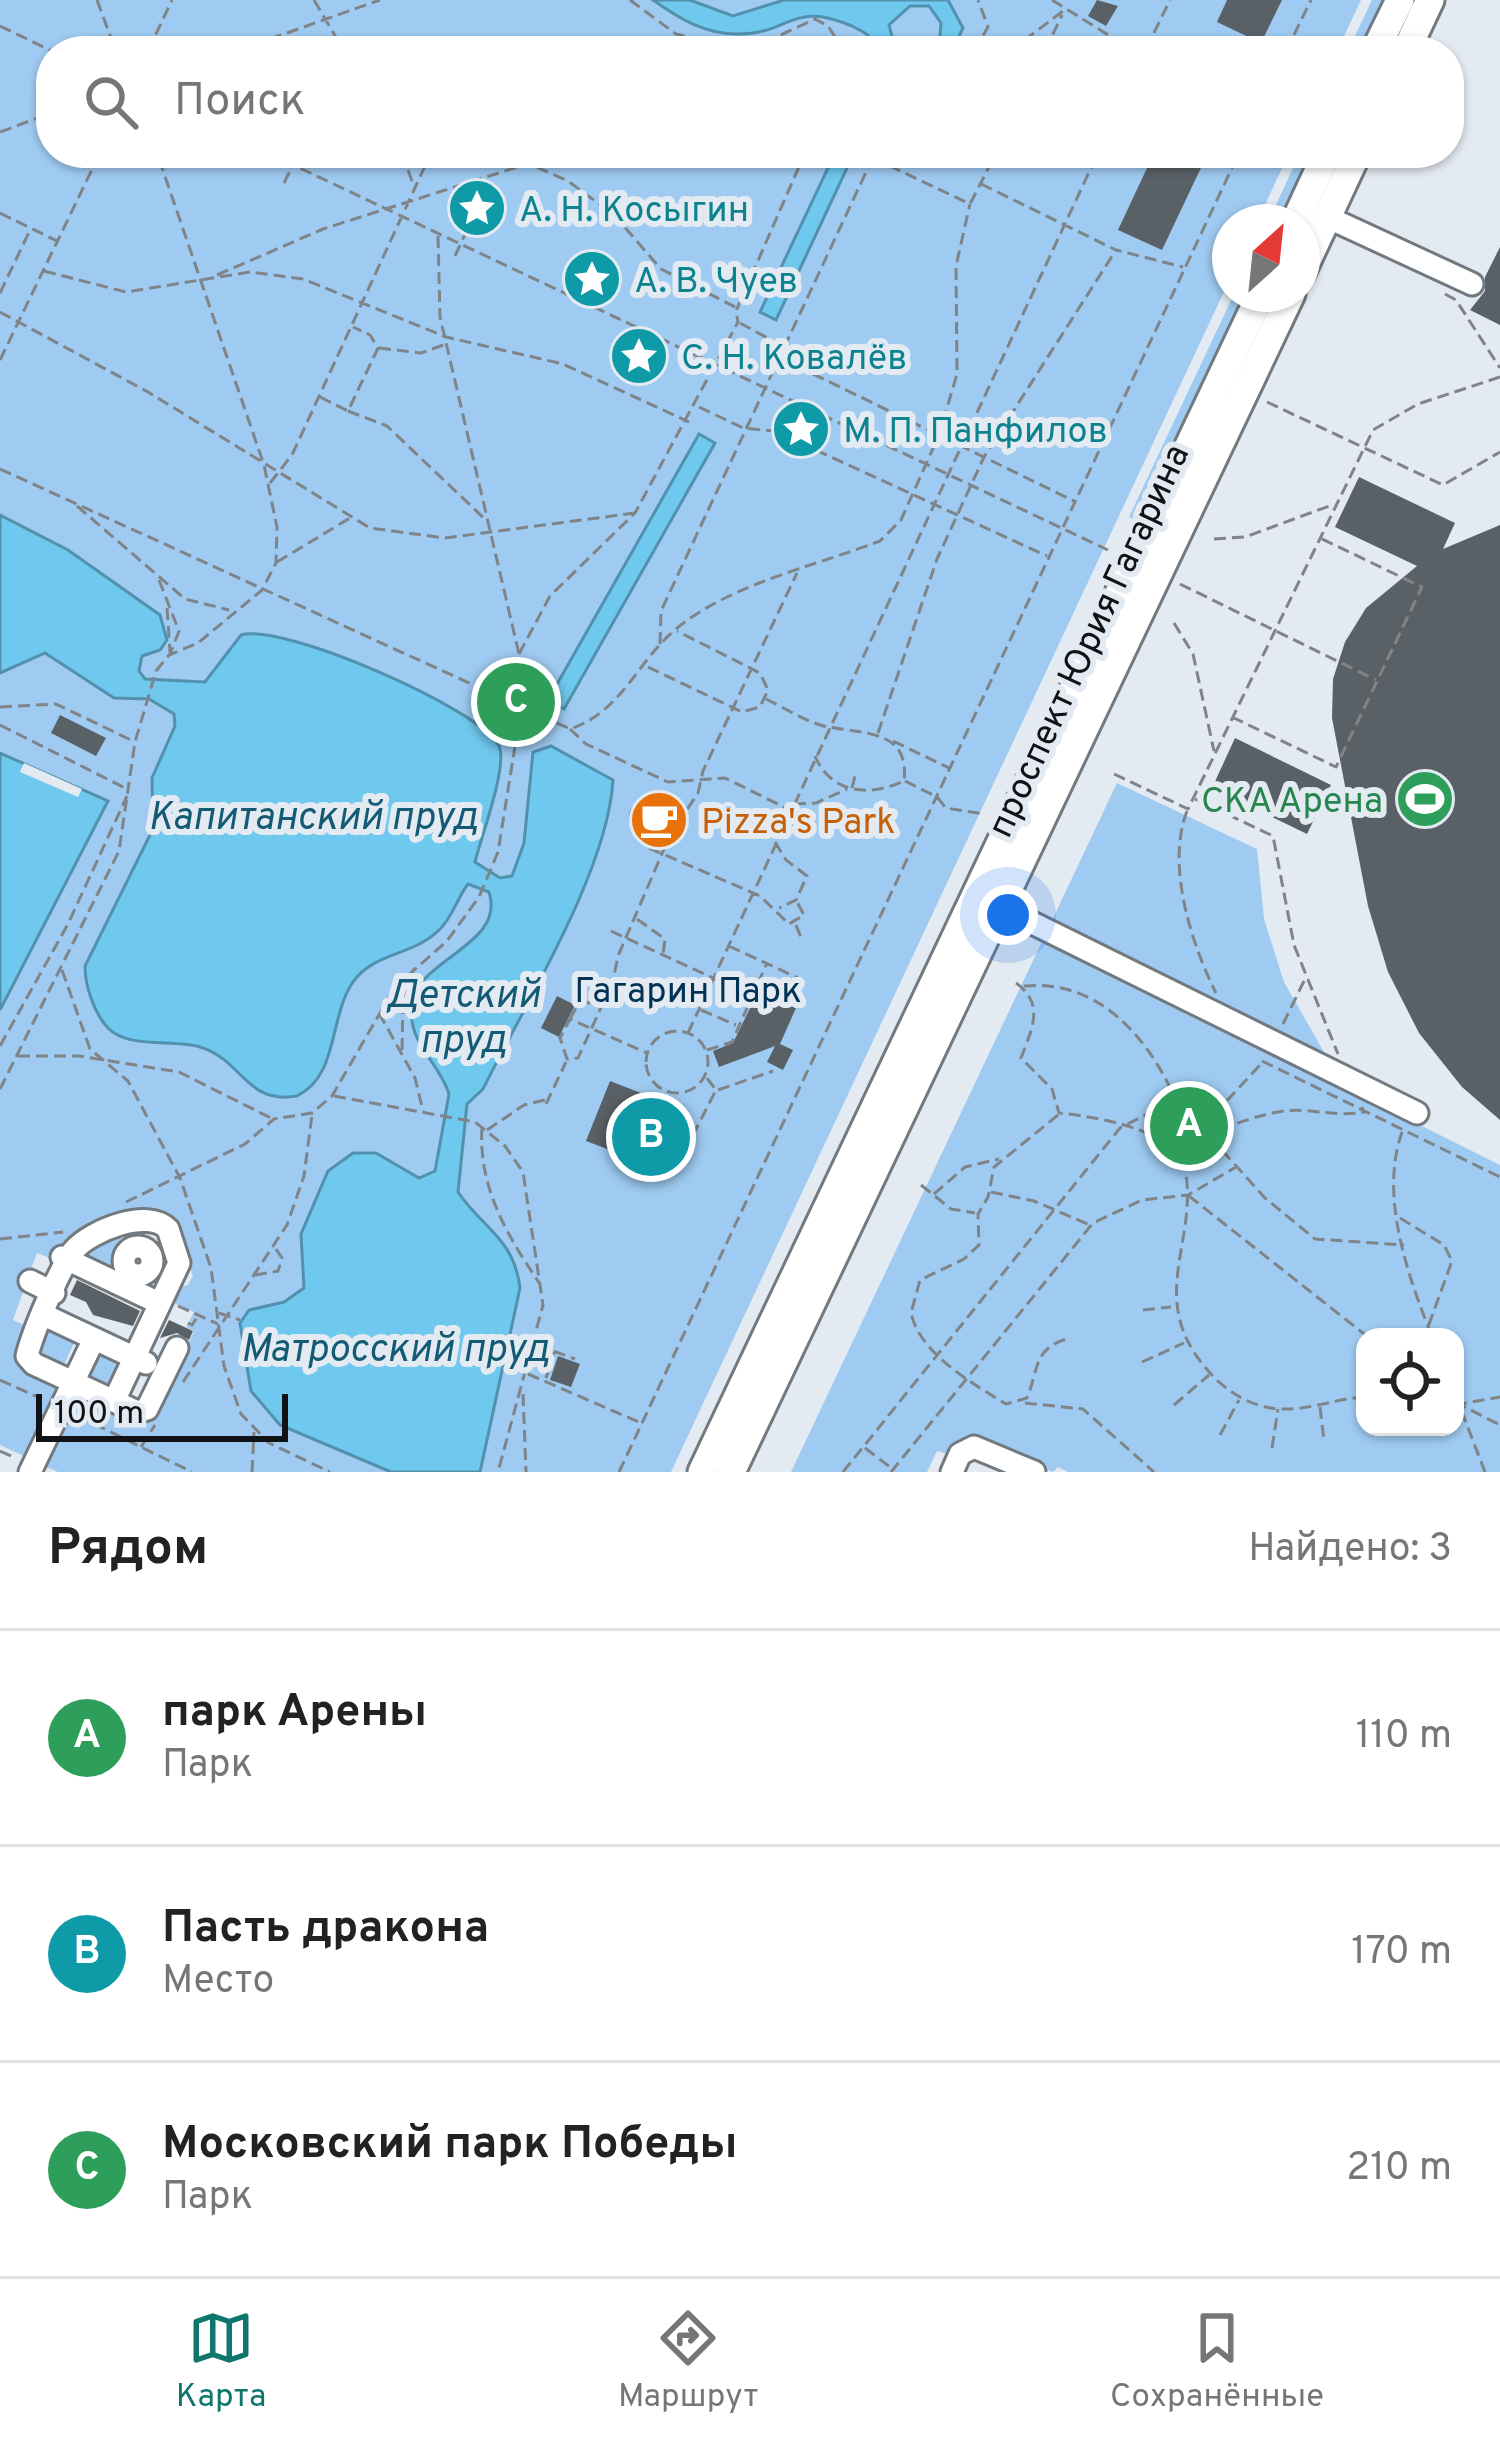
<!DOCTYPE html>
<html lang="ru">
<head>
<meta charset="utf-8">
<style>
	:root { --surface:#fff; --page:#f6f6f6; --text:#222; --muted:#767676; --line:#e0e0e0; --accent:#0f766e }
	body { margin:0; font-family:Overpass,sans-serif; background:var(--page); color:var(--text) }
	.controls { position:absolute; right:36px; bottom:36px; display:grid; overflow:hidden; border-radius:24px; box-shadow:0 3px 9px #0004 }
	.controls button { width:108px; height:108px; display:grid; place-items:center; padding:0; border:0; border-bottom:3px solid var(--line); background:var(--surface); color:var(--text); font:60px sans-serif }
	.compass { position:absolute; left:1212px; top:204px; width:108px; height:108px; border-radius:50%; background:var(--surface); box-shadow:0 3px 9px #0004; rotate:27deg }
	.scale { position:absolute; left:36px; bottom:30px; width:252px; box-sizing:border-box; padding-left:12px; border:6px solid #101215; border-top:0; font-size:33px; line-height:42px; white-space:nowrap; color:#101215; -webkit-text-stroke:9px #e3eaf1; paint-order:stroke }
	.you { position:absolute; left:1008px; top:915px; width:42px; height:42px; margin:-30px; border:9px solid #fff; border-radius:50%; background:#1a73e8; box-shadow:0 0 0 18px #1a73e833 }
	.badge { display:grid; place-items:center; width:78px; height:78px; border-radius:50%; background:var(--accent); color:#fff; font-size:39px; font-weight:700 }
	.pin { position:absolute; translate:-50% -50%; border:6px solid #fff; box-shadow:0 3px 12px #0006 }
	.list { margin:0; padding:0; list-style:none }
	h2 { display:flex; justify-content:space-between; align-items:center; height:156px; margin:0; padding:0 48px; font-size:51px }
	h2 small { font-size:39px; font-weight:400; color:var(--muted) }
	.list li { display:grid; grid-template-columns:78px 1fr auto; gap:36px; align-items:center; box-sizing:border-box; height:216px; padding:0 48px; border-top:3px solid var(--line) }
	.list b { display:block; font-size:45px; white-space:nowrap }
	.list p { margin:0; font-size:39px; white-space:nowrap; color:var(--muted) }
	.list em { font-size:39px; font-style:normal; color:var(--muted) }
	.icon { flex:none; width:66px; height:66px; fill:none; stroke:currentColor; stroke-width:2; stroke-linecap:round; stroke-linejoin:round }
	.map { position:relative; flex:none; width:1500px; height:1472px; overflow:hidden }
	.search { position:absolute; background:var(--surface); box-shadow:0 3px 9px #0004; left:36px; right:36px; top:36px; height:132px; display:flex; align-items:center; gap:30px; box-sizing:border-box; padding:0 42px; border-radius:48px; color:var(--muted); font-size:45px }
	.sheet { height:804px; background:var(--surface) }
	nav { display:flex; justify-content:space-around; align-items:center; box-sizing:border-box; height:168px; border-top:3px solid var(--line); background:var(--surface); font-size:33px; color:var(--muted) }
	nav a { display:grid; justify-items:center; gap:6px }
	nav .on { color:var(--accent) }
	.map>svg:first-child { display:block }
	.green { fill:#9fcbf2; fill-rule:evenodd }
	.water { fill:#6fc8ee; stroke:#5291ad; stroke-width:3 }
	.pier { fill:#e3eaf1 }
	.building { fill:#5a6166 }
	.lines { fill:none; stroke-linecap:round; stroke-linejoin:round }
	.minor-casing { stroke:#72797f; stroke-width:27 }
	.major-casing { stroke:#72797f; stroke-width:33 }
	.path { stroke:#7f8489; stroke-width:3; stroke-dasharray:12 6; stroke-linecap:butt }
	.minor { stroke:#fff; stroke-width:21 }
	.major { stroke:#fff; stroke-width:27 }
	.labels { text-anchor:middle; stroke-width:12; stroke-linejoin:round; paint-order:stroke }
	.culture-label { font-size:36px; fill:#0d838f; stroke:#e3eaf1; text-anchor:start }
	.street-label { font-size:36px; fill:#101215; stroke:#e3eaf1 }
	.leisure-label { font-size:36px; fill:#27864d; stroke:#e3eaf1; text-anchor:end }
	.food-label { font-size:36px; fill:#c56008; stroke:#e3eaf1; text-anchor:start }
	.park-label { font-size:36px; fill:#023355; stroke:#e3eaf1 }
	.water-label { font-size:39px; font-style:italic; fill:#135a74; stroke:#e3eaf1 }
</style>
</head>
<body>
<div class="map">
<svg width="1500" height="1472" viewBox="0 0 1500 1472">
	<rect width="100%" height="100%" fill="#e3eaf1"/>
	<path class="green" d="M0 0H1361L1337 51H51V153H1289L1257 222H1230V279L671 1472H58L0 1445ZM164 1216 193 1275 188 1285 173 1288 167 1300 194 1312 186 1327 194 1331 186 1349 126 1416 79 1392 21 1350 31 1328 13 1320 37 1253 57 1261Z
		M1372 0H1385L1361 51H1348Z
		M1300 153H1313L1280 222H1268Z
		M1234 294H1246L1139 521 1129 517Z
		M1117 783 1257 849 1264 919 1284 982 1344 1087 1500 1165V1472H1068L1058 1467 1053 1472 971 1438 949 1454 937 1451 927 1472H791ZM1365 1337H1455V1427H1365Z
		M119 1234 125 1248 119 1261 122 1277 84 1257Z
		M45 1327 76 1339 62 1369 36 1358Z
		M98 1351 124 1362 113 1388 95 1385 85 1375Z"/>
	<path class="water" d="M653 0H690L733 16 784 0H948L963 28 952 51H923L940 36 941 23 929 6H910L889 25 896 51H876C873 35 865 33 852 26 791 0 791 34 738 34 704 34 680 19 653 0Z
		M835 153H854L776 320 760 312Z
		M699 434 715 443 564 709 548 700Z
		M0 515 68 550 160 615 167 640 160 650 142 656 139 671 145 679 205 682 241 635C282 622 483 710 499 746 508 766 481 837 475 862L500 878 512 876 524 843 533 752 551 746 613 780C608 871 524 1006 483 1089L467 1104 458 1192C482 1228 514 1238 520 1288L480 1472H391L280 1425 251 1391 240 1323 249 1310 284 1302 304 1288 301 1234 328 1171 353 1153H376L419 1178 435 1171 449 1094C439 1062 411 1047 411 1010 410 960 507 947 489 892L468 884C457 898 453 917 439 930 413 956 374 952 353 982 329 1016 339 1076 297 1096 246 1105 243 1060 200 1047 174 1039 128 1049 108 1028 94 1013 85 986 85 966L153 829 152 778 175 726 174 714 149 699 114 698 45 653 0 673Z
		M0 753 108 801 0 1010Z"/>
	<path class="pier" d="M24 763 82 789 78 797 20 772Z"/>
	<path class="building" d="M1097 0 1118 6 1106 26 1088 16Z
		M1227 0H1282L1261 43 1217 22Z
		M1154 153H1208L1162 250 1118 230Z
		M1500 247V325L1470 310 1485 291V277Z
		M1359 477 1455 523 1443 549 1500 525V1120L1462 1087 1419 1033 1388 972 1368 906 1332 718 1333 679 1345 642 1366 608 1417 566 1335 527Z
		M60 715 106 738 96 756 51 733Z
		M1235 738 1331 785 1307 834 1212 788Z
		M629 817a19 19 0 1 1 38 0a19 19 0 1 1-38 0Z
		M557 996 575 1005 559 1037 541 1028Z
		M756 996 796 1008 780 1044 793 1050 783 1070 767 1062 775 1046 719 1067 713 1051 733 1043Z
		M610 1081 641 1093 632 1117 678 1135 670 1157 623 1138 618 1153 586 1141Z
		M77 1280 140 1311 133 1326 93 1315 86 1302 70 1295Z
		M169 1320 193 1331 189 1340 177 1333 160 1338Z
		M558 1356 580 1364 571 1387 550 1380Z"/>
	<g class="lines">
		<g class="minor-casing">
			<path id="minor" d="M1327 217 1472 284
				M1000 907 1417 1113
				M124 1261a14 14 0 1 1 28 0a14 14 0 1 1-28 0Z
				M62 1257 159 1303
				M30 1281 54 1293
				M44 1315 146 1363
				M114 1401 34 1364 27 1356C32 1334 60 1267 74 1250 92 1230 148 1208 168 1229L179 1263 114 1401 137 1412 147 1409 177 1348
				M30 1472 94 1339
				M952 1472 960 1454 974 1447 1034 1472"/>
		</g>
		<g class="major-casing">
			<path id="major" d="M1375 51 1400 0
				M1406 51 1430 0
				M1295 222 1327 153
				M1302 271 1357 153
				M702 1472 1261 294
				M731 1472 1291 294"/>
		</g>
		<path class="path" d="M97 0 111 38
			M314 0 344 51
			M630 0 676 34 746 51
			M1052 0 1134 51
			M0 26 52 51
			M1146 49 1170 0
			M748 50 815 19 828 26 844 51
			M105 51 111 38 139 51
			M148 51 172 0
			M236 51 380 0
			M974 51 988 27 978 0
			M1010 51 1063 11
			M1045 51 1062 15
			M1145 51H1206
			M1286 51 1311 0
			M0 132 51 113
			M268 153 1108 550
			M402 153 414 187
			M504 153 568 181 614 215 661 269 737 308
			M873 158 970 204 991 163 971 153
			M284 183 299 153
			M981 184 1116 250 1183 267
			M0 213 57 241
			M438 236 440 317 519 654 511 702
			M455 256 475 213
			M44 271 126 292 250 272 303 279 446 337 563 364 689 422
			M217 275 323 229 530 163 538 153
			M0 293 31 228
			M1445 294 1456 300 1500 368
			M0 312 148 392 370 528 445 538 635 513
			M740 323 782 346 803 369 1074 501
			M379 348 421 353 446 344
			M0 360 100 153
			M320 397 348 411 378 348 370 335 353 327
			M1267 402 1443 485 1500 452
			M699 407 743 428 774 431 1047 556
			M348 411 387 426 489 523
			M0 469 570 729C622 712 637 661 676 629 730 584 815 566 880 541L901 520 939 435 957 374 956 266 970 204
			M270 483 292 455 431 153
			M77 506 185 599 229 610
			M1214 539 1245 537 1332 505
			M277 562 350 518
			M159 580 179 631 170 654
			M1180 584 1376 680
			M167 608 170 652
			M1174 623 1193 654 1214 751
			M660 644 661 611 875 153
			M519 654 550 596 635 513 738 322 736 311 805 153
			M648 667 742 712 760 707 768 690 760 673 677 631
			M766 699C785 708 809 724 829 727 865 734 910 730 904 781 870 797 831 794 815 756
			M0 707 56 704 133 741
			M1232 717 1336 767 1422 587 1320 538
			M0 725 127 789
			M570 729 586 744 668 782 725 778 788 809
			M878 733 937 559 984 457 1116 250
			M893 741 949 768
			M1114 774 1188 809 1373 430 1418 404 1500 377
			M905 781 937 797 946 808 984 814
			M852 788 856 772
			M1195 799 1273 836 1294 945 1338 1054
			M794 804 816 803 847 789
			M1187 811C1166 865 1191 943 1216 993
			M775 842 786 860 807 876 796 900 779 908
			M649 848 760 896 789 924 804 915 796 900
			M637 919 665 939 663 954
			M796 925 802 940
			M611 931 724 983
			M729 946 798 978
			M62 970 90 1049 128 1081 180 1178 211 1268 224 1366 241 1414 269 1443 330 1472
			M1016 983C1046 1004 1031 1031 1021 1058L1052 1089 1059 1113C1097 1117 1155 1127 1182 1156 1206 1238 1139 1296 1211 1374 1229 1394 1256 1409 1283 1409 1310 1410 1338 1398 1365 1397
			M1024 986C1096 979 1146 1034 1174 1096
			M604 1001 578 1058 567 1059 560 1038 570 1019 647 1053
			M701 1010 736 1025
			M379 1013 415 1078 423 1111
			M570 1019 578 1004 595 1002 611 990 618 956 670 835 698 793 703 771 797 573
			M1283 1024 1305 979
			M646 1062a31 31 0 1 1 62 0a31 31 0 1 1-62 0Z
			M688 1033 1098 153
			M0 1046 68 924 127 796
			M402 1050 403 998 415 966
			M707 1050 732 1042 767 963
			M18 1056H79L179 1072 271 1118
			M1262 1061 1500 1177
			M0 1089 119 851 135 742 156 671 169 655 198 643 262 590 276 563 277 527 264 465 157 153
			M718 1090 773 1071
			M659 1093 649 1115 693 1135 716 1090 706 1077
			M334 1096 475 1122 505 1146 523 1172 543 1305 498 1472
			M546 1104 566 1062
			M1058 1115 994 1167 988 1197 978 1214 979 1245 964 1259 920 1280 911 1313C920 1354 972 1383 1006 1404L1027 1398C1038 1372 1033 1348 1067 1339
			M1198 1122 1222 1106 1261 1064
			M482 1128C478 1187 508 1237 540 1284
			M487 1130 524 1105 549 1099
			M1402 1132C1379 1197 1408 1275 1432 1337
			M1185 1136C1218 1134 1246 1117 1278 1112 1307 1106 1334 1118 1364 1112L1362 1107
			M1158 1137 1151 1112 1156 1104 1175 1098 1265 1198 1315 1239 1404 1245
			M1167 1140 1185 1136 1191 1111
			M921 1185 951 1209 975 1213
			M991 1192 1034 1201 1090 1225
			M934 1194 965 1167 999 1159
			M1189 1196 1368 1337
			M126 1202 245 1144 274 1119 312 1113 332 1096 395 987 447 941 479 897 498 852 521 709
			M1400 1218 1444 1245 1452 1261 1428 1327
			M0 1239 63 1232
			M255 1275 278 1271 282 1258 276 1249
			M178 1306 218 1324
			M1143 1310 1171 1307
			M219 1313 240 1320
			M188 1323 192 1325 198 1316
			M537 1345 575 1359
			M1142 1362 1184 1343
			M528 1374 641 1423
			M546 1378 554 1353
			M0 1380 42 1399
			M183 1382 287 1225 304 1176 312 1115
			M523 1394 526 1472
			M1455 1394 1485 1472
			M1455 1402 1500 1425
			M1025 1403 1083 1409 1154 1472
			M1174 1405 1209 1375
			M1455 1405 1500 1397
			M1320 1407 1324 1441
			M78 1416 192 1472
			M1220 1435 1239 1400
			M141 1447 155 1425
			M865 1448 890 1467
			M1272 1448 1278 1409
			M0 1451 16 1458
			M252 1472 254 1432
			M619 1472 1239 153
			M843 1472 1120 1128 1151 1112
			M891 1472 1093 1223 1142 1200 1188 1195 1236 1167"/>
		<use href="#minor" class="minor"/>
		<use href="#major" class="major"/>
	</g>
	<defs>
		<g id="sight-disc" transform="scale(3)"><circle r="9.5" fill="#0f9aa8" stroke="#e3eaf1"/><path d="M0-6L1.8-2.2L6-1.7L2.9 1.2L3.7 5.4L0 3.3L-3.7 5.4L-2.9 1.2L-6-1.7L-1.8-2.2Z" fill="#fff"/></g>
		<g id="stadium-disc" transform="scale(3)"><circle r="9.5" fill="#2e9e5b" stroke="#e3eaf1"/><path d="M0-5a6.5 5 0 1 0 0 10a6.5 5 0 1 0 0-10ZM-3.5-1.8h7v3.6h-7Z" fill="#fff"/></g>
		<g id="cafe-disc" transform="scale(3)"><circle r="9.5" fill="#e8710a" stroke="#e3eaf1"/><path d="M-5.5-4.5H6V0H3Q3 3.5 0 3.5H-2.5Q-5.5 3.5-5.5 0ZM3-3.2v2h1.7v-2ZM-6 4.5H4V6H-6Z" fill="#fff"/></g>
	</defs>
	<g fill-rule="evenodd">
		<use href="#sight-disc" x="477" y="208"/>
		<use href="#sight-disc" x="592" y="279"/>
		<use href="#sight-disc" x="639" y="356"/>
		<use href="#sight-disc" x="801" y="429"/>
		<use href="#stadium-disc" x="1425" y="799"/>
		<use href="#cafe-disc" x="659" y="820"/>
	</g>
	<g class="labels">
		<g class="culture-label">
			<text x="519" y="221">А. Н. Косыгин</text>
			<text x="634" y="292">А. В. Чуев</text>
			<text x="681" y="369">С. Н. Ковалёв</text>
			<text x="843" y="442">М. П. Панфилов</text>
		</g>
		<g class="street-label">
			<text transform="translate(1087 640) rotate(-65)" y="13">проспект Юрия Гагарина</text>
		</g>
		<g class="leisure-label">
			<text x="1383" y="812">СКА Арена</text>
		</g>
		<g class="food-label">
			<text x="701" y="833">Pizza's Park</text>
		</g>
		<g class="park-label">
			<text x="688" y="1002">Гагарин Парк</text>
		</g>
		<g class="water-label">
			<text x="313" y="829">Капитанский пруд</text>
			<text x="463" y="1007">Детский<tspan x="463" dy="45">пруд</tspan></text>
			<text x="395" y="1361">Матросский пруд</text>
		</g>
	</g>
</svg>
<div class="controls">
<button><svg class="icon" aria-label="locate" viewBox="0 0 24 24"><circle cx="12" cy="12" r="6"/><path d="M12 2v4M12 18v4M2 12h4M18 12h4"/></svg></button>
</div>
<svg class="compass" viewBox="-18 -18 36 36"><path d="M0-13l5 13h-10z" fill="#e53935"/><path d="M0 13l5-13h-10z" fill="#767676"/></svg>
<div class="scale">100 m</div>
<div class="you"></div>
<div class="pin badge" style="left:1189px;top:1126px;background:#2e9e5b">A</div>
<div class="pin badge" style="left:651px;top:1137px;background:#0f9aa8">B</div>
<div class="pin badge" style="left:516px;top:702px;background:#2e9e5b">C</div>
<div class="search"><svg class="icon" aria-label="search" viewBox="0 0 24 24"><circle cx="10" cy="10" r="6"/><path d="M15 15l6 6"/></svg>Поиск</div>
</div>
<section class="sheet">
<h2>Рядом<small>Найдено: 3</small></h2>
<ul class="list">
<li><span class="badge" style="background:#2e9e5b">A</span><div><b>парк Арены</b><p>Парк</p></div><em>110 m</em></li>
<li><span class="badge" style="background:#0f9aa8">B</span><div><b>Пасть дракона</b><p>Место</p></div><em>170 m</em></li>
<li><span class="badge" style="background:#2e9e5b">C</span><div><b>Московский парк Победы</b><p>Парк</p></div><em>210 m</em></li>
</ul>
</section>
<nav>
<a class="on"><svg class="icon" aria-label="map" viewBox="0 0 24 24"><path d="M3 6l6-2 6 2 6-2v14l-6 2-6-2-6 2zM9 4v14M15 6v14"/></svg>Карта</a>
<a><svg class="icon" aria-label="directions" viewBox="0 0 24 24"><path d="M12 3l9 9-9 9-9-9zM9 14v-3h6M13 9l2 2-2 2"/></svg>Маршрут</a>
<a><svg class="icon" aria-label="saved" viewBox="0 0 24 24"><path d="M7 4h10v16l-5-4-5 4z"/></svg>Сохранённые</a>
</nav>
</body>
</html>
